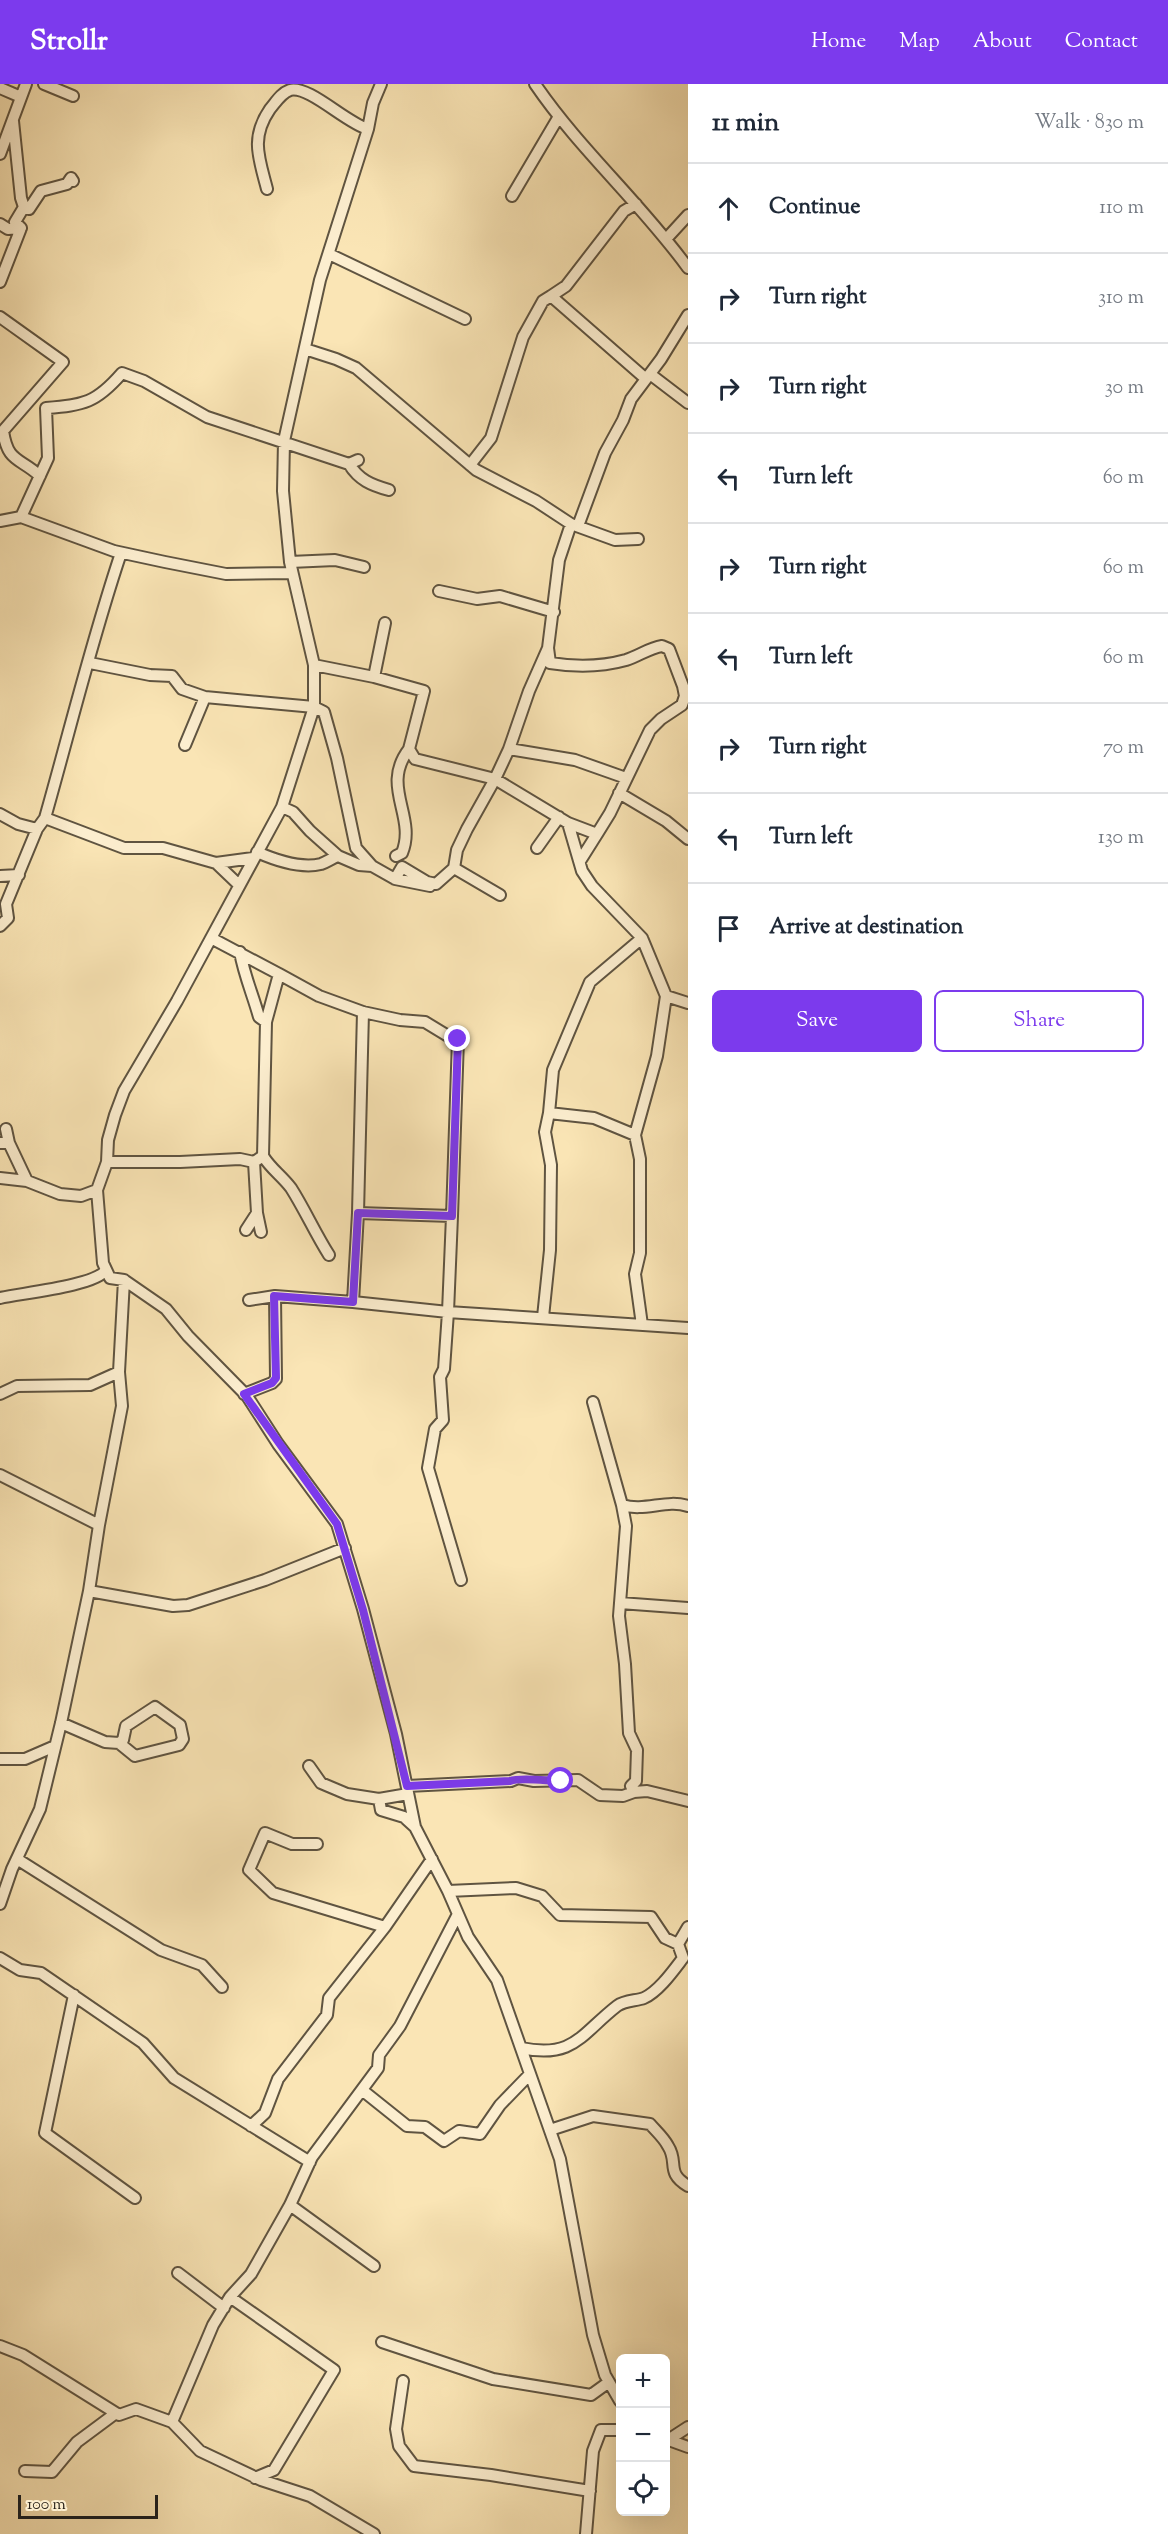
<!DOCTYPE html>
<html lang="en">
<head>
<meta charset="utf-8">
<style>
	:root { --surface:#fff; --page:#f2f2f3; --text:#1f2937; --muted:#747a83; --line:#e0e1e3; --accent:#7c3aed }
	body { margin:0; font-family:"Sorts Mill Goudy",serif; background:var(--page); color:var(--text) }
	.controls { position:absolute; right:18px; bottom:18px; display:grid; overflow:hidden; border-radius:9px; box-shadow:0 6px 24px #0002 }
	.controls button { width:54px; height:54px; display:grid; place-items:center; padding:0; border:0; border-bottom:2px solid var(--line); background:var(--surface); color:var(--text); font:30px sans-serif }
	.scale { position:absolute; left:18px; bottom:15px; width:140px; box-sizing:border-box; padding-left:6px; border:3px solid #2b231a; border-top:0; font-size:16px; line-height:21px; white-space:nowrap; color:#2b231a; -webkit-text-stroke:4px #fceecf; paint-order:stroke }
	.stop { position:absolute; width:18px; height:18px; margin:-14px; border:4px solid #7c3aed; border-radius:50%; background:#fff }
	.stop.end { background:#7c3aed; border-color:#fff; box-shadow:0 2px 6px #0008 }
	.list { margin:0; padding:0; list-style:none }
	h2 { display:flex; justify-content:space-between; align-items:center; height:78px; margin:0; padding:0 24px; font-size:26px }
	h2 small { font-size:20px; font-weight:400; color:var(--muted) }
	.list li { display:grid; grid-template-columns:39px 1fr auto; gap:18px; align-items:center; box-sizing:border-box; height:90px; padding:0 24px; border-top:2px solid var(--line) }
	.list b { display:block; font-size:22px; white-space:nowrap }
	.list em { font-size:20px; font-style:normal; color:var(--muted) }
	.actions { display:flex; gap:12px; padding:18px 24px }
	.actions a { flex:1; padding:14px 0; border:2px solid var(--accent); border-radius:9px; text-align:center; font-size:21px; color:var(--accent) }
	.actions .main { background:var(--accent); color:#fff }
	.icon { flex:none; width:33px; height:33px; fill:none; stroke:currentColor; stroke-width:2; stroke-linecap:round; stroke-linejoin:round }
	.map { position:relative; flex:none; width:688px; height:2450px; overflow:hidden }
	header { display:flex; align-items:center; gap:36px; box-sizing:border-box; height:84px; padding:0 30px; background:var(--accent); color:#fff }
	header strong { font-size:28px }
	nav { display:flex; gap:33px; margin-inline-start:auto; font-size:21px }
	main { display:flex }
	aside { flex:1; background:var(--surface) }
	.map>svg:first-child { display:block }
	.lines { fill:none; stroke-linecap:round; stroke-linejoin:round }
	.minor-casing { stroke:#5f5441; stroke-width:14 }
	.minor { stroke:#fceecf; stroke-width:10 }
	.route { stroke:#7c3aed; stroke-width:8 }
</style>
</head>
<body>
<header>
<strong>Strollr</strong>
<nav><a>Home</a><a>Map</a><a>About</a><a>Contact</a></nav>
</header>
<main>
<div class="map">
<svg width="688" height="2450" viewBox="0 0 688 2450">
	<rect width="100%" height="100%" fill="#fae5b5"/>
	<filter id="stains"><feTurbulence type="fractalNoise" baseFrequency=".00333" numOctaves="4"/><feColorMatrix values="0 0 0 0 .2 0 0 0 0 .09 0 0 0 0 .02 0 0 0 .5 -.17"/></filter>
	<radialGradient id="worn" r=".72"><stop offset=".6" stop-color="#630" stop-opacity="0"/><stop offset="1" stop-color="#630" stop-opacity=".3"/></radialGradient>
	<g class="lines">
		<g class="minor-casing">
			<path id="minor" d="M44 0 73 12
				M535 0C580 66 641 119 688 184
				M0 4 21 13
				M13 37 21 114 24 123 15 138 21 144
				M0 70 26 0
				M267 105C259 74 250 54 270 25 276 18 281 9 290 6 309 1 346 39 368 45
				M512 112 558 34
				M636 120 624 127 566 202 551 212 646 295
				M24 124 29 125 41 107 67 100 71 94 73 97
				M0 140 8 145 21 144
				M667 154 688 131
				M329 170 465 235
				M0 198 21 144
				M0 233 63 278 3 347C8 379 19 373 40 392
				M305 265 336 275 356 284 476 386 536 417 571 440 615 456 638 455
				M650 290 688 319
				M349 380C359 396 371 401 389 406
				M470 381 491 354 523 253 543 217 551 212
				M0 437 21 433
				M578 442 605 369 623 336 631 315 661 275 688 231
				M290 478 335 476 364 483
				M292 489 226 490 165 478 114 467 21 433 48 374 46 324C84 321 96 319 122 289L144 297 207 333 349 380 358 376
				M439 507 477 515 500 512 554 528
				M90 579 150 591 172 592 182 605 205 613 314 623 324 628 337 674 356 764 372 782 395 795 402 783 427 798 436 800 454 784 457 766 467 745 495 695 568 739 597 750 610 729 650 646 661 635 682 621 685 612 683 602 669 565 662 562C649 564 639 572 626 576 601 583 575 583 550 579L548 564 559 476 571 440
				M314 581 374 593 424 607 409 665 415 675 495 695 509 665 575 676 626 694
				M374 593 385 539
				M185 661 205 613
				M509 665 529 607 548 564
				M619 709 666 737 688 755
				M282 723 293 728 310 747 338 772 359 781 372 782
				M0 730 18 740 37 745
				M45 734 124 764H163L216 779 239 801
				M568 739 582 787 592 802 642 854 666 912 657 972 635 1051 594 1034 549 1029 553 986 590 898 642 854
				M537 764 559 733
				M257 768C275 776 300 785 321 780 327 778 332 774 338 772
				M396 772 402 769C417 732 380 703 409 665
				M580 777 597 750
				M216 779 253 774
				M454 784 500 811
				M0 792 19 791
				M395 795 430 802
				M0 842 8 834 6 820 37 745 45 734C70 646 92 555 121 469
				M211 854 279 890 266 938 259 933C253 911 244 891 240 868
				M279 890 319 912 363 928 400 936 425 938 448 952 458 955 452 1132
				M666 912 688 919
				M6 1045 9 1059
				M635 1051 640 1075V1169L635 1190 642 1241
				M0 1059H9L27 1097
				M263 1072C271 1085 281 1091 291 1104 305 1126 315 1149 329 1171
				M107 1078H180L240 1075 254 1078 263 1072 266 938
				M0 1094 27 1097 60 1110 81 1112 97 1106
				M257 1129 261 1148
				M358 1129 452 1132 448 1228 353 1218 358 1129 363 928
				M246 1146 257 1129 254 1078
				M124 1196 166 1225 188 1252 247 1312 278 1360 337 1440 363 1525 396 1650 415 1743 448 1807 468 1853 497 1896 560 2075 593 2251 605 2291 620 2317
				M0 1214C22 1209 95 1202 106 1186
				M249 1216 275 1212 353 1218
				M543 1233 550 1166 551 1081 545 1048 549 1029
				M0 1310 17 1302 90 1301 119 1288
				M244 1310 272 1299 276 1295 275 1212
				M593 1318 622 1421
				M0 1391 99 1441
				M461 1496 428 1384 435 1345 443 1336 440 1293 444 1285 448 1228 688 1244
				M89 1507 173 1522 188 1521 265 1496 345 1464
				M620 1519 688 1524
				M61 1639 105 1658 119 1659 123 1656 126 1642 155 1623 180 1641 183 1655 179 1661 135 1672 119 1659
				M0 1675H25L55 1662
				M309 1682 321 1699 347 1710 379 1715
				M407 1702 511 1697 518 1694 534 1697 578 1696 600 1711 623 1712 634 1708 631 1702 636 1697 637 1666 629 1649 625 1580 619 1532 626 1442 622 1421C645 1428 666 1415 688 1422
				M634 1708 647 1707 688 1717
				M408 1710 379 1715 381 1726 404 1733 415 1743
				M317 1760H292L265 1749 249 1786 273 1809 385 1843
				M17 1775 161 1866 202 1881 222 1903
				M448 1807 516 1804 542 1812 560 1831 651 1833 665 1854 678 1860 683 1874C673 1887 659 1907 644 1914 636 1917 625 1916 617 1922 581 1950 574 1975 521 1964
				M0 1820 12 1785 40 1725 61 1639 89 1507 99 1441 122 1322 119 1288 124 1196 110 1194 103 1179 97 1106 107 1078 108 1056 115 1031 124 1007 177 917 282 723 314 623V581L290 478 283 407 284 357 320 196 368 45 373 19 381 0
				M678 1860 688 1843
				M0 1874 20 1886 41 1889 143 1959 174 1994 310 2078
				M74 1911 45 2049 135 2114
				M362 2006 407 2042 425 2043 444 2057 459 2047 480 2050 500 2021 530 1990
				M251 2042 265 2029 278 1995 327 1931 329 1914 385 1843 432 1775
				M550 2046 593 2032 650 2040C656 2047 664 2054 668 2062 679 2079 665 2088 688 2102
				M290 2121 374 2182
				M178 2189 224 2224
				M230 2213 334 2286 274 2386 255 2394
				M382 2258 493 2295 591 2311 609 2298
				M0 2262 23 2271 119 2331 136 2325 172 2338 200 2367 261 2396 310 2412 374 2450
				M403 2297 396 2345 399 2362 414 2382 491 2391 590 2407
				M172 2338 213 2241 230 2213 251 2190 290 2121 312 2073 378 1984 379 1971 400 1942 458 1830
				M666 2355 688 2363
				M668 2356 688 2343
				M25 2387 52 2388 77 2358 116 2329
				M586 2450 593 2367 601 2346H620"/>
		</g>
		<use href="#minor" class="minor"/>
	</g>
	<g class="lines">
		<path class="route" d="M458 955 452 1132 358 1129 353 1218 274 1212 276 1294 272 1299 244 1310 337 1440 363 1526 407 1702 510 1697C521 1693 548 1697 561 1697"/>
	</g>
	<rect width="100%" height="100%" filter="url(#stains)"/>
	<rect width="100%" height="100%" fill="url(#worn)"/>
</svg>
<div class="controls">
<button>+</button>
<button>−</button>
<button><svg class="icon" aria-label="locate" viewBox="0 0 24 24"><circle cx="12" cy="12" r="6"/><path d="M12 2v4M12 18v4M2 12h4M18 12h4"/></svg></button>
</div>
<div class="scale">100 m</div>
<div class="stop" style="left:561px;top:1697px"></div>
<div class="stop end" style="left:458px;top:955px"></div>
</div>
<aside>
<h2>11 min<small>Walk · 830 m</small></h2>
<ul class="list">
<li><svg class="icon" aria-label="ahead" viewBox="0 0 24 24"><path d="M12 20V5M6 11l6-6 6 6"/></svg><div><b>Continue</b></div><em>110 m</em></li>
<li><svg class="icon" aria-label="right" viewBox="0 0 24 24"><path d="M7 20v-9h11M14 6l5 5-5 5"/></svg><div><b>Turn right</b></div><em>310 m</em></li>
<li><svg class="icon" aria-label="right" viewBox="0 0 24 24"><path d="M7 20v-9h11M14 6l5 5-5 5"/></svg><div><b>Turn right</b></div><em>30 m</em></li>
<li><svg class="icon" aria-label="left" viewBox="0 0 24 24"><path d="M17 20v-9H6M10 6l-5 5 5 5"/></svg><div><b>Turn left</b></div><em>60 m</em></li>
<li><svg class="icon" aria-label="right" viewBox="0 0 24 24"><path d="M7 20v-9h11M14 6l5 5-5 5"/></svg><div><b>Turn right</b></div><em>60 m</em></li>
<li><svg class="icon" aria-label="left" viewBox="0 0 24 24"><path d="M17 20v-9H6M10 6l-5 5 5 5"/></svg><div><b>Turn left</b></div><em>60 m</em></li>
<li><svg class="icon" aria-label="right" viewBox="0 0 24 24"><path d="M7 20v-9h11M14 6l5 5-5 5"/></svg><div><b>Turn right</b></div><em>70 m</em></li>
<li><svg class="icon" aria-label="left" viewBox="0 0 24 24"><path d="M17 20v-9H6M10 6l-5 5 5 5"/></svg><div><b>Turn left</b></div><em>130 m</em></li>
<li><svg class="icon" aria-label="arrive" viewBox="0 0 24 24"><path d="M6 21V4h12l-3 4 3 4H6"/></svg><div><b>Arrive at destination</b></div></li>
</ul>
<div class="actions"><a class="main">Save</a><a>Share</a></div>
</aside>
</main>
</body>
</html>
